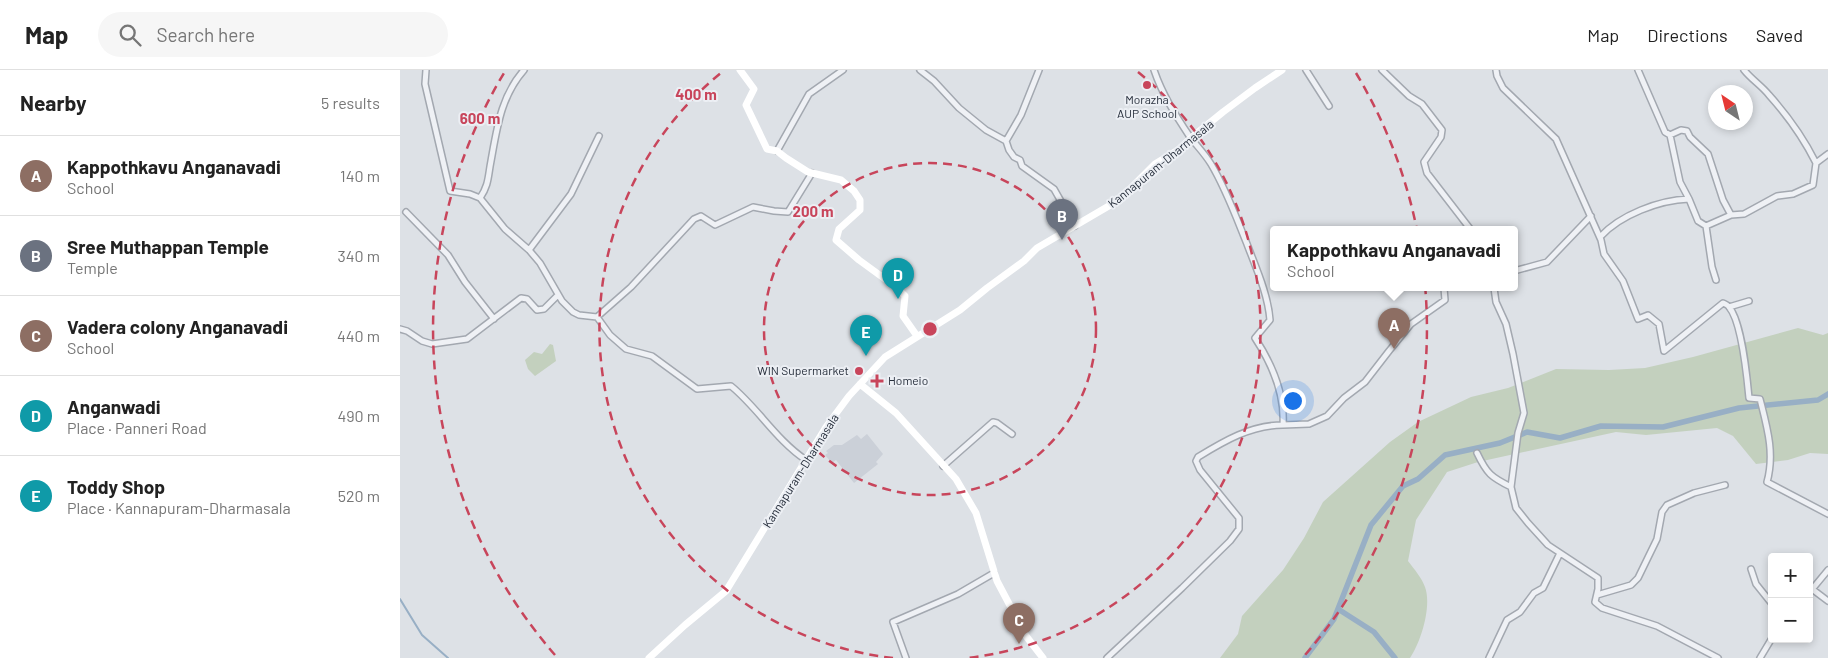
<!DOCTYPE html>
<html lang="en">
<head>
<meta charset="utf-8">
<style>
	:root { --surface:#fff; --page:#f6f6f6; --text:#222; --muted:#767676; --line:#e0e0e0; --accent:#db2777 }
	body { margin:0; font-family:Barlow,sans-serif; background:var(--page); color:var(--text) }
	.controls { position:absolute; right:15px; bottom:15px; display:grid; overflow:hidden; border-radius:5px; box-shadow:0 2px 8px #0003 }
	.controls button { width:45px; height:45px; display:grid; place-items:center; padding:0; border:0; border-bottom:1px solid var(--line); background:var(--surface); color:var(--text); font:25px sans-serif }
	.compass { position:absolute; left:1308px; top:15px; width:45px; height:45px; border-radius:50%; background:var(--surface); box-shadow:0 2px 8px #0003; rotate:325deg }
	.you { position:absolute; left:892px; top:330px; width:18px; height:18px; margin:-12px; border:4px solid #fff; border-radius:50%; background:#1a73e8; box-shadow:0 0 0 8px #1a73e833 }
	.badge { display:grid; place-items:center; width:32px; height:32px; border-radius:50%; background:var(--accent); color:#fff; font-size:16px; font-weight:700 }
	.pin { position:absolute; translate:-50% -41px; filter:drop-shadow(0 1px 2px #0008) }
	.pin::after { content:''; position:absolute; top:26px; width:18px; height:15px; background:inherit; clip-path:polygon(0 0,100% 0,50% 100%) }
	.popup { position:absolute; left:870px; top:156px; width:248px; height:65px; box-sizing:border-box; display:grid; place-content:center; border-radius:5px; background:var(--surface); filter:drop-shadow(0 1px 4px #0005); font-size:16px; white-space:nowrap; color:var(--muted) }
	.popup b { font-size:19px; color:var(--text) }
	.popup::after { content:''; position:absolute; left:50%; top:100%; margin-left:-10px; border:10px solid transparent; border-top-color:var(--surface) }
	.list { margin:0; padding:0; list-style:none }
	h2 { display:flex; justify-content:space-between; align-items:center; height:65px; margin:0; padding:0 20px; font-size:21px }
	h2 small { font-size:16px; font-weight:400; color:var(--muted) }
	.list li { display:grid; grid-template-columns:32px 1fr auto; gap:15px; align-items:center; box-sizing:border-box; height:80px; padding:0 20px; border-top:1px solid var(--line) }
	.list b { display:block; font-size:19px; white-space:nowrap }
	.list p { margin:0; font-size:16px; white-space:nowrap; color:var(--muted) }
	.list em { font-size:16px; font-style:normal; color:var(--muted) }
	.icon { flex:none; width:28px; height:28px; fill:none; stroke:currentColor; stroke-width:2; stroke-linecap:round; stroke-linejoin:round }
	.map { position:relative; flex:none; width:1428px; height:588px; overflow:hidden }
	header { display:flex; align-items:center; gap:30px; box-sizing:border-box; height:70px; padding:0 25px; background:var(--surface); border-bottom:1px solid var(--line) }
	header strong { font-size:24px }
	nav { display:flex; gap:28px; margin-inline-start:auto; font-size:18px }
	.search { width:350px; height:45px; background:var(--page); display:flex; align-items:center; gap:12px; box-sizing:border-box; padding:0 18px; border-radius:28px; color:var(--muted); font-size:19px }
	main { display:flex }
	aside { flex:1; background:var(--surface) }
	.map>svg:first-child { display:block }
	.built { fill:#cbd0d8 }
	.green { fill:#c3d0be }
	.lines { fill:none; stroke-linecap:round; stroke-linejoin:round }
	.stream { stroke:#98afc5; stroke-width:2 }
	.canal { stroke:#98afc5; stroke-width:5.5 }
	.street-casing { stroke:#a3a8b0; stroke-width:8 }
	.street { stroke:#eff1f5; stroke-width:5 }
	.secondary { stroke:#fff; stroke-width:7 }
	.ring { fill:none; stroke:#c8455b; stroke-width:2.5; stroke-dasharray:9 6 }
	.poi-dot { fill:#c8455b; stroke:#eceff4; stroke-width:2 }
	.labels { text-anchor:middle; stroke-width:4; stroke-linejoin:round; paint-order:stroke }
	.poi-label { font-size:12px; fill:#272f3c; stroke:#eceff4 }
	.street-label { font-size:12px; fill:#272f3c; stroke:#eceff4 }
	.centre { fill:#c8455b; stroke:#eceff4; stroke-width:2.5 }
	.ring-label { font-size:15px; text-anchor:middle; font-weight:bold; fill:#c8455b; stroke:#eceff4; stroke-width:4; stroke-linejoin:round; paint-order:stroke }
</style>
</head>
<body>
<header>
<strong>Map</strong>
<div class="search"><svg class="icon" aria-label="search" viewBox="0 0 24 24"><circle cx="10" cy="10" r="6"/><path d="M15 15l6 6"/></svg>Search here</div>
<nav><a>Map</a><a>Directions</a><a>Saved</a></nav>
</header>
<main>
<aside>
<h2>Nearby<small>5 results</small></h2>
<ul class="list">
<li><span class="badge" style="background:#8d6e63">A</span><div><b>Kappothkavu Anganavadi</b><p>School</p></div><em>140 m</em></li>
<li><span class="badge" style="background:#6b7280">B</span><div><b>Sree Muthappan Temple</b><p>Temple</p></div><em>340 m</em></li>
<li><span class="badge" style="background:#8d6e63">C</span><div><b>Vadera colony Anganavadi</b><p>School</p></div><em>440 m</em></li>
<li><span class="badge" style="background:#0f9aa8">D</span><div><b>Anganwadi</b><p>Place · Panneri Road</p></div><em>490 m</em></li>
<li><span class="badge" style="background:#0f9aa8">E</span><div><b>Toddy Shop</b><p>Place · Kannapuram-Dharmasala</p></div><em>520 m</em></li>
</ul>
</aside>
<div class="map">
<svg width="1428" height="588" viewBox="0 0 1428 588">
	<rect width="100%" height="100%" fill="#dde1e6"/>
	<path class="built" d="M467 364 483 384 476 392 478 394 454 413 436 390 432 393 425 385 428 383 426 381 434 375H442L457 365 461 369Z"/>
	<path class="green" d="M1398 258 1423 265 1428 263V384L1410 383 1388 390 1356 394 1333 366 1317 358 1246 365 1216 362 1078 392 1047 402 1016 450 1008 491C1014 499 1022 508 1025 517 1032 536 1021 572 1010 588H820L838 564 842 546 883 500 904 468 923 432 990 372 1018 352 1071 327 1108 318 1156 299 1209 300 1245 298 1293 287Z
		M150 274 153 275 156 291 135 306 128 299 125 290 134 282 142 284Z"/>
	<g class="lines">
		<path class="stream" d="M0 529 22 565 48 588"/>
		<path class="canal" d="M938 539 974 562 995 588
			M905 588 934 549 971 455 1003 416 1018 409 1045 385 1100 373 1127 362 1160 368 1201 356 1263 357 1339 338 1418 330 1428 324"/>
		<g class="street-casing">
			<path id="street" d="M26 0 25 14 50 121 70 124 80 128 105 159 129 180 140 193 162 231 173 242 179 245 197 247 210 265 226 279 252 286 297 319 331 316C358 338 376 370 406 390
				M520 0 534 11 559 38 586 60 606 71 609 80 614 87 620 90 622 96 654 119 675 156
				M906 0 929 36
				M982 0 1009 26 1022 34 1042 60 1041 67 1024 92 1027 103 1071 160
				M1096 0 1097 6 1103 18 1156 69 1201 170 1204 184 1223 211 1238 249 1248 245 1259 254 1264 281 1323 233C1325 234 1328 235 1329 237 1342 252 1347 307 1349 328L1360 329C1367 357 1375 383 1367 412L1428 444
				M1238 0 1265 62 1270 65 1281 60 1287 61 1290 67 1308 84 1323 130 1331 145 1344 144 1377 126 1393 124 1413 115 1416 93 1428 84
				M1344 0C1351 9 1362 16 1369 25 1387 45 1404 69 1416 93
				M1270 65 1280 112 1289 129
				M606 71 621 45 639 0
				M377 81 409 24 443 0
				M80 128C89 115 88 106 91 91 97 58 101 26 124 0
				M6 142 48 185 65 212 94 249
				M1200 167C1220 145 1259 130 1289 129L1298 151 1306 156
				M129 180 171 124 199 66
				M1114 201 1147 192 1191 146
				M1316 210 1312 197 1306 156 1331 145
				M1094 218 1096 232 1106 254 1113 284 1124 343 1118 363 1111 417 1116 438 1128 453 1148 475 1198 508V519L1195 532 1202 538 1257 556 1318 588
				M1329 237 1349 231
				M197 247 231 217 294 149 301 146 315 155 353 137 374 141 388 142 412 103
				M0 259 7 261 22 271 32 274 67 269 121 228 127 229 137 240 144 239 158 225
				M883 355 909 354 927 346 944 328 965 312 989 281 1011 254 1045 230 1044 218
				M1077 383C1087 404 1091 407 1111 417
				M543 396 593 352 597 353 612 364
				M1351 499 1356 514 1372 534
				M1412 519 1428 531
				M1409 523 1428 500
				M1197 525 1231 515 1238 508 1257 469 1262 442 1267 435 1294 423 1325 415
				M506 588 493 552 558 524 594 503
				M707 588 782 518 830 471 839 459V448L800 400 796 391 798 387C824 371 851 355 883 355 885 323 872 294 855 268L870 250C868 224 856 198 847 174 836 147 826 119 811 94 805 84 797 76 790 67 776 46 762 24 754 0
				M1089 588 1107 550 1120 542 1134 523 1143 518 1160 483
				M1360 588 1372 568"/>
		</g>
		<use href="#street" class="street"/>
		<path class="secondary" d="M340 0 354 19 346 35 367 79 377 81 386 88 408 102 441 110 454 121 460 130V140L439 159 436 170 459 190 496 217 505 226 503 246 517 266
			M460 314 496 343 556 409 576 443 597 511 626 566 643 588
			M249 588 285 555 326 521 426 357 449 326 485 287 560 240 587 218 624 191 637 178 719 130 755 94 778 80 791 68 823 42 855 18 882 0"/>
	</g>
	<g class="ring">
		<circle cx="530" cy="259" r="166"/>
		<path d="M493 588A331 331 0 0 1 322 2M738 2A331 331 0 0 1 567 588"/>
		<path d="M155 585A497 497 0 0 1 104 3M956 3A497 497 0 0 1 905 585"/>
	</g>
	<g class="poi-dot">
		<circle cx="747" cy="15" r="5"/>
		<circle cx="459" cy="301" r="5"/>
		<path d="M474.5 303.5h5v5h5v5h-5v5h-5v-5h-5v-5h5z"/>
	</g>
	<g class="labels">
		<g class="poi-label">
			<text x="747" y="34">Morazha<tspan x="747" dy="14">AUP School</tspan></text>
			<text x="449" y="305" text-anchor="end">WIN Supermarket</text>
			<text x="488" y="315" text-anchor="start">Homeio</text>
		</g>
		<g class="street-label">
			<text transform="translate(761 94) rotate(-39)" y="4">Kannapuram-Dharmasala</text>
			<text transform="translate(401 401) rotate(-58)" y="4">Kannapuram-Dharmasala</text>
		</g>
	</g>
	<circle cx="530" cy="259" r="8" class="centre"/>
	<g class="ring-label">
		<text x="296" y="30">400 m</text>
		<text x="80" y="54">600 m</text>
		<text x="413" y="147">200 m</text>
	</g>
</svg>
<div class="controls">
<button>+</button>
<button>−</button>
</div>
<svg class="compass" viewBox="-18 -18 36 36"><path d="M0-13l5 13h-10z" fill="#e53935"/><path d="M0 13l5-13h-10z" fill="#767676"/></svg>
<div class="you"></div>
<div class="pin badge" style="left:994px;top:279px;background:#8d6e63">A</div>
<div class="popup"><b>Kappothkavu Anganavadi</b>School</div>
<div class="pin badge" style="left:662px;top:170px;background:#6b7280">B</div>
<div class="pin badge" style="left:619px;top:574px;background:#8d6e63">C</div>
<div class="pin badge" style="left:498px;top:229px;background:#0f9aa8">D</div>
<div class="pin badge" style="left:466px;top:286px;background:#0f9aa8">E</div>
</div>
</main>
</body>
</html>
